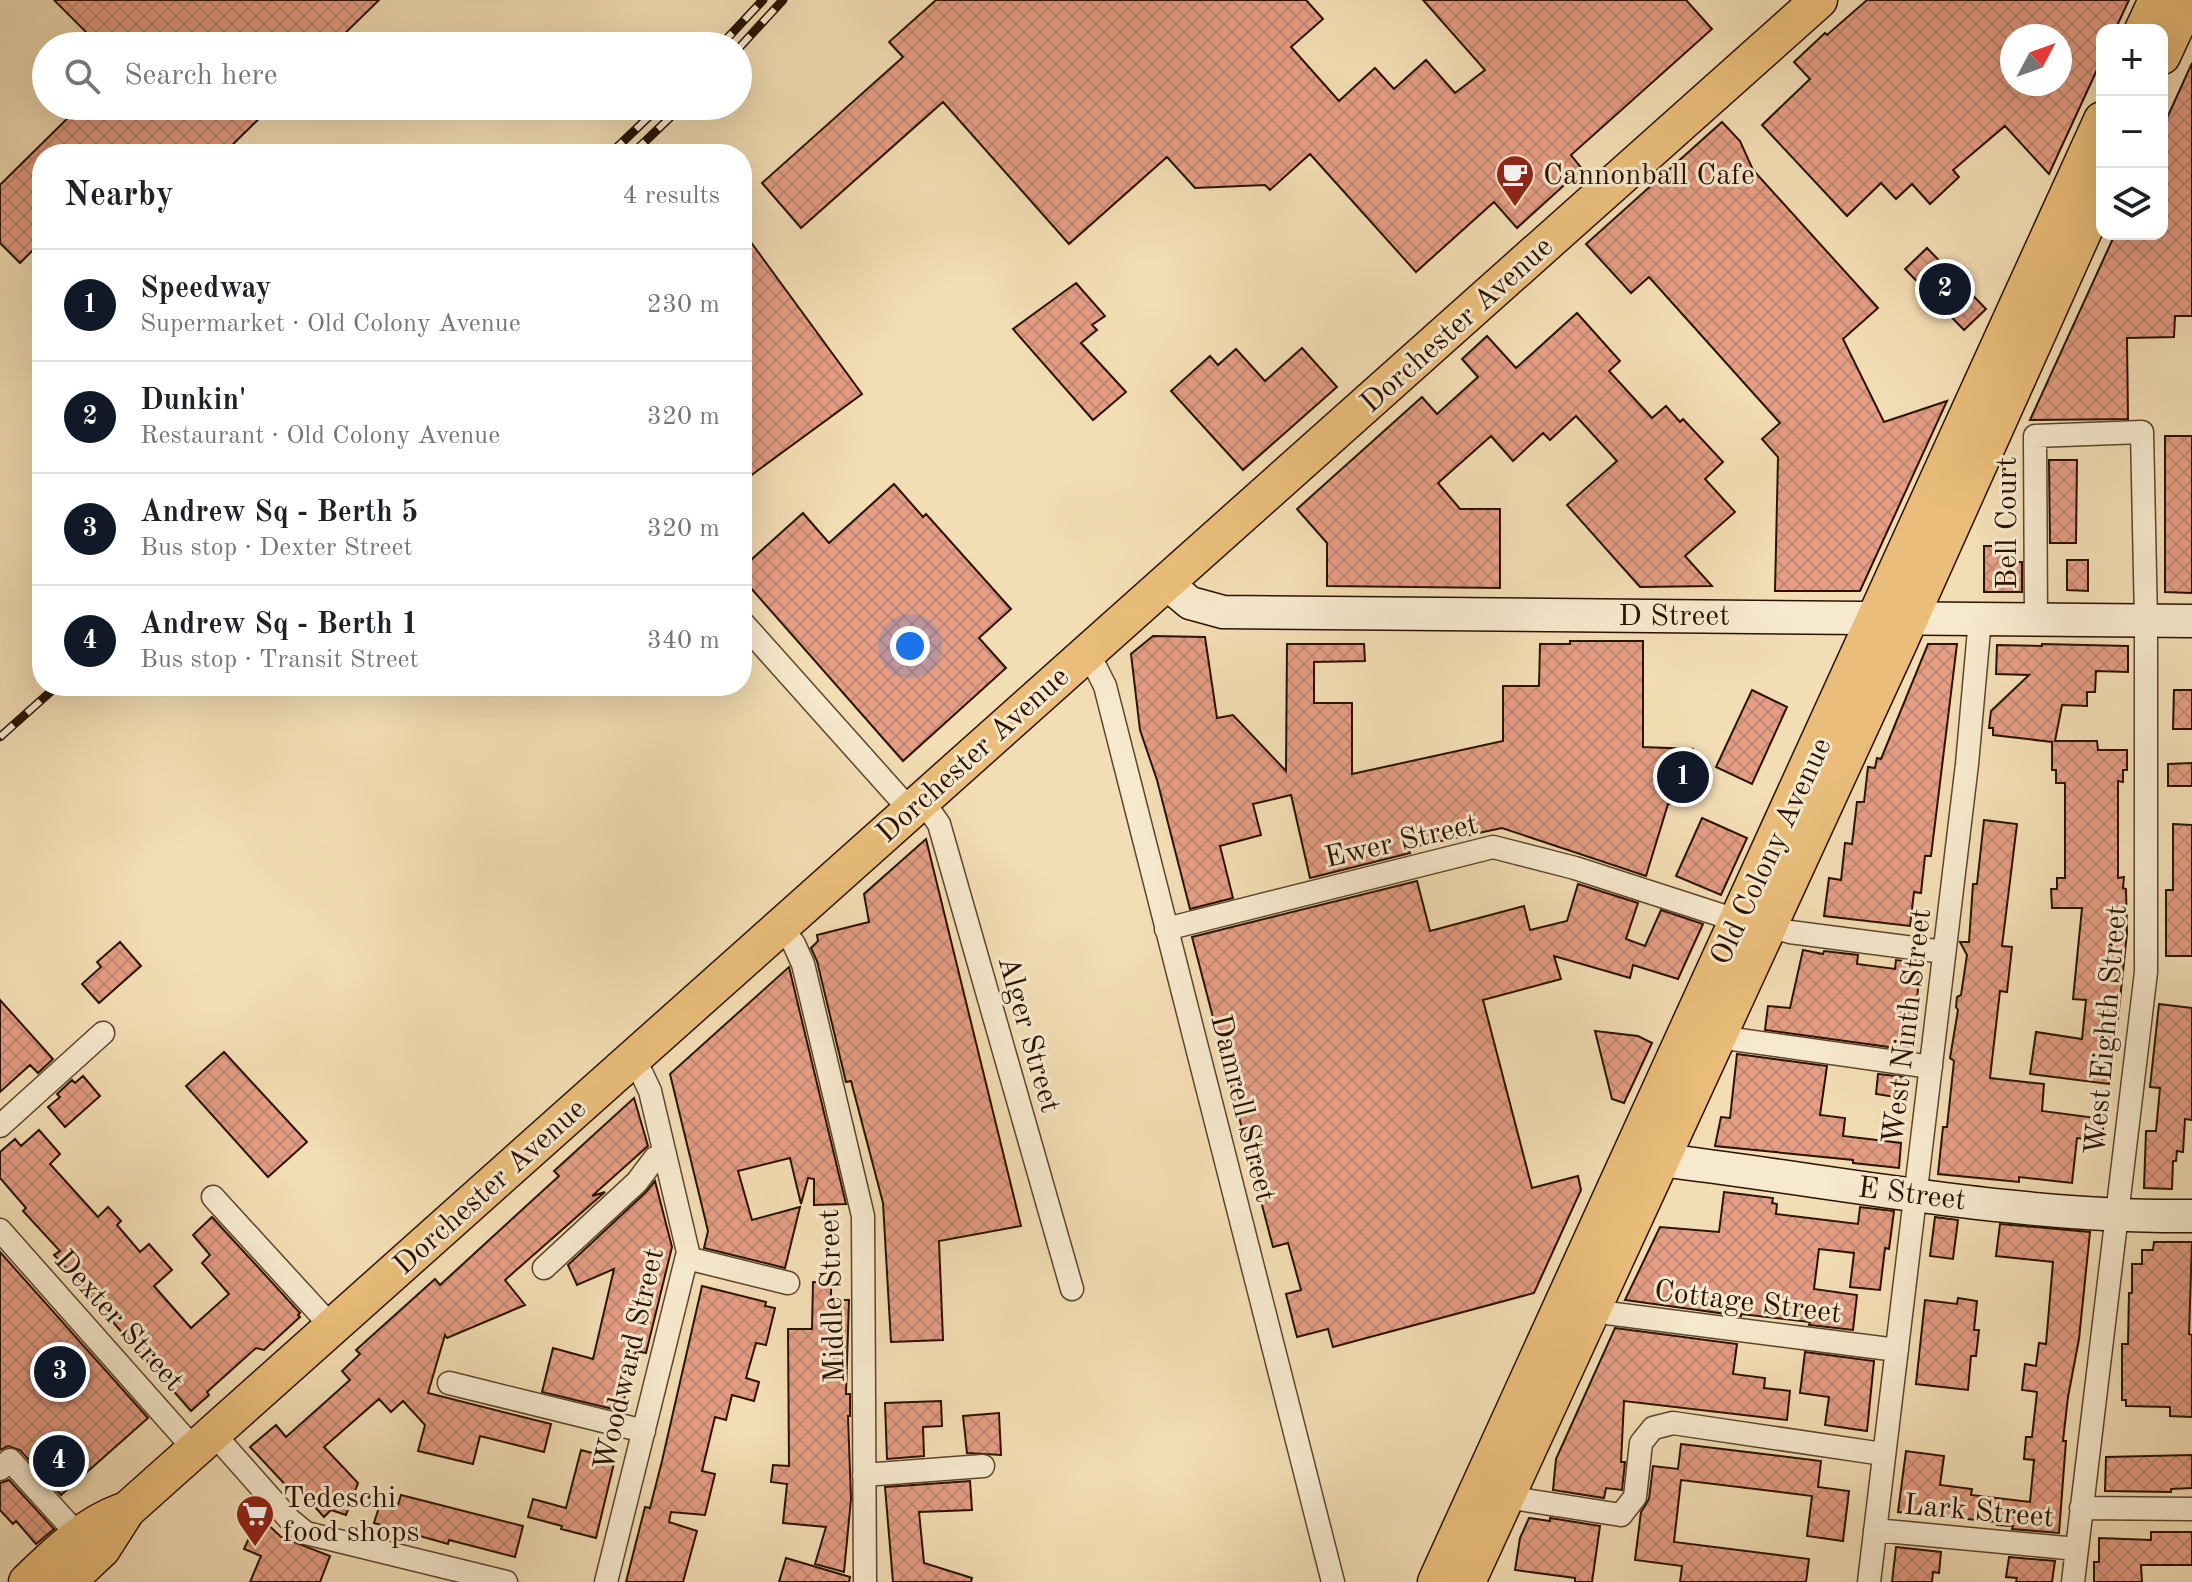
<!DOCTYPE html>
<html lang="en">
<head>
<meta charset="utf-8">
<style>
	:root { --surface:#fff; --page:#f6f6f6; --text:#202124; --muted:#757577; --line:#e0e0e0; --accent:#111827 }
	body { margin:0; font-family:"Old Standard TT",serif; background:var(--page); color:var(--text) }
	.controls { position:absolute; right:24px; top:24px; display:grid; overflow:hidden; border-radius:16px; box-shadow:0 8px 32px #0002 }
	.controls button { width:72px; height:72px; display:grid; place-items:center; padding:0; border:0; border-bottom:2px solid var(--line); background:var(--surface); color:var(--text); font:40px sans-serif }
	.compass { position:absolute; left:2000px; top:24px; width:72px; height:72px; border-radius:50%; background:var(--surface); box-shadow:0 8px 32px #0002; rotate:49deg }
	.you { position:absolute; left:910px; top:646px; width:28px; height:28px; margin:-20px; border:6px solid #fff; border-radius:50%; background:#1a73e8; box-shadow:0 0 0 12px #1a73e833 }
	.badge { display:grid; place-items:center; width:52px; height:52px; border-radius:50%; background:var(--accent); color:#fff; font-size:26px; font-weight:700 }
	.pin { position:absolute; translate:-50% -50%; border:4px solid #fff; box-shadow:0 2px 8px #0006 }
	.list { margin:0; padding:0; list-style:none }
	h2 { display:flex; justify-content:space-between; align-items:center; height:104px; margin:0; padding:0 32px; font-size:34px }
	h2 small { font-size:26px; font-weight:400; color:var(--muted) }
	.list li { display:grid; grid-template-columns:52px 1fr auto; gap:24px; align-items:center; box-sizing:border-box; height:112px; padding:0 32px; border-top:2px solid var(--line) }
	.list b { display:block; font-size:30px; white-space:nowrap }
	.list p { margin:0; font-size:26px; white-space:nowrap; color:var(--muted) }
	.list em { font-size:26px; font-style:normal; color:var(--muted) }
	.icon { flex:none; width:44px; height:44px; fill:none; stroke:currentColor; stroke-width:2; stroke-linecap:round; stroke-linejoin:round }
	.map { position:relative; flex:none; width:2192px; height:1582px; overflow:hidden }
	.search { position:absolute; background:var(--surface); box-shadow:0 8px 32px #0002; left:32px; top:32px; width:720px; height:88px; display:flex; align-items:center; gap:20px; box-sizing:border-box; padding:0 28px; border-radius:44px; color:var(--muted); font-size:30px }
	.panel { position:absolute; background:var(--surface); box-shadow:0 8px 32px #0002; left:32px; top:144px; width:720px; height:552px; border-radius:32px }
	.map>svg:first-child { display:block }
	.building { fill:url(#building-cross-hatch); stroke:#2a1200; stroke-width:2; fill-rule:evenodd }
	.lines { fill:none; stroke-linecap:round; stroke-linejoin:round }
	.street-casing { stroke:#5c452d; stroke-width:25 }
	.secondary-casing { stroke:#2a1200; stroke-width:35 }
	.primary-casing { stroke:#2a1200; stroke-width:39 }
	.street { stroke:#f7e9ce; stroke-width:22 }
	.secondary { stroke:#f7e9ce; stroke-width:32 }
	.primary { stroke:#eabe7a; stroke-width:36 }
	.rail-casing { stroke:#2a1200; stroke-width:9 }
	.rail { stroke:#f7e9ce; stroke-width:6; stroke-dasharray:18; stroke-linecap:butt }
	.labels { text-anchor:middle; stroke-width:6; stroke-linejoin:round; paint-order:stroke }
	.poi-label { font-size:30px; fill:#2a1200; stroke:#f7e9ce; text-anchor:start }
	.street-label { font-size:30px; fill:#2a1200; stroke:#f7e9ce }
</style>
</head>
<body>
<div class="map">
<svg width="2192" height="1582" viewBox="0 0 2192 1582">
	<defs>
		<pattern id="building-cross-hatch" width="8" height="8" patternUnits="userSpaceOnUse" patternTransform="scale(2)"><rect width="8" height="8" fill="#e49e85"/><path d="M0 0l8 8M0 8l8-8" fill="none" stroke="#c48771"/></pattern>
	</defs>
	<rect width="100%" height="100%" fill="#f3ddb4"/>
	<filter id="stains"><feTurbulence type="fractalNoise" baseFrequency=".0025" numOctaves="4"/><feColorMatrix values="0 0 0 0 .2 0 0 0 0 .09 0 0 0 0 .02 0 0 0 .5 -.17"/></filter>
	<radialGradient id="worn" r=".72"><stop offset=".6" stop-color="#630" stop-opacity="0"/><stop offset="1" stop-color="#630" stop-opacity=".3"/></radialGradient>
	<path class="building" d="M54 0H379L332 46H100Z
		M936 0H1306L1323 19 1291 47 1339 101 1375 68 1394 89 1426 60 1455 93 1485 70 1423 0H1686L1712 29 1571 155 1582 169 1517 228 1494 202 1416 272 1310 154 1270 190 1265 185 1195 188 1167 157 1069 244 943 102 801 228 762 183 903 57 889 42Z
		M1867 0H2129L2115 30H2102V59L2049 174 2005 126 1953 170 1959 177 1930 204 1912 184 1896 199 1881 183 1847 216 1762 125 1810 79 1794 62 1825 33 1827 35ZM2012 36H2060V84H2012Z
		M2192 63V316H2175L2174 337 2127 338 2128 419 2030 420 2115 234H2162V129Z
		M80 106H272L223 154H42V241L20 263 0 243V185Z
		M1722 122 1740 141 1753 170 1878 308 1843 339 1884 422 1947 401 1860 591H1775L1778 457 1762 439 1780 423 1649 277 1631 293 1586 244Z
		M742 230 862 394 742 482Z
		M1927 248 1986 309 1964 330 1905 269Z
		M1076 283 1105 316 1092 325 1097 330 1081 343 1126 392 1093 420 1013 329Z
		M1577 313 1620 361 1609 371 1652 418 1666 406 1680 422 1683 419 1723 462 1705 479 1735 512 1685 556 1712 586 1640 587 1567 505 1617 461 1576 416 1550 440 1543 433 1513 461 1491 436 1438 483 1460 509H1500V588L1327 586V543L1297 509 1422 397 1437 414 1478 377 1462 359 1487 336 1516 368Z
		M1302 348 1337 387 1243 470 1171 391 1210 356 1218 365 1236 349 1265 381Z
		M2165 436H2192V593L2165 592Z
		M2049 460H2077L2076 543H2050Z
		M894 484 923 517 926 514 1011 609 979 638 1006 668 903 761 742 578V568L803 513 829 543Z
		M1984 546H2005V562H2022V592H1984Z
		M2067 560H2088V591L2067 590Z
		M1153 636 1205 637 1217 718 1233 715 1286 771 1287 644H1364L1365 661 1314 662V703H1352V774L1503 741V686H1539L1540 644H1570V641H1643V747L1693 749 1692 804H1668L1646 876 1502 828 1408 848 1410 853 1310 878 1291 795 1253 804 1261 835 1220 846 1233 898 1190 909 1157 780 1140 730 1131 654Z
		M1928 644H1957L1931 856H1925L1921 893 1914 892 1910 926 1824 916 1829 878 1841 880 1845 843 1852 844 1857 802H1864L1868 767 1875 768 1877 758 1881 759Z
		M2042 644 2128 646V672L2096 671 2095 692H2087V706L2062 705 2055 741H2097L2098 750H2127V770H2123V782L2118 781V878L2124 877 2123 888 2126 889 2127 933 2115 1048H2113L2109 1084 2030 1074 2036 1032 2082 1039 2086 1000 2073 999 2082 908H2052L2051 889H2057V878H2065V783H2056V770H2052V742L1993 735V728H1989L1991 711 2029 675 1996 674 1997 645 2042 646Z
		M1752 690 1787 707 1752 784 1716 767Z
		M2174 690H2192V729H2173Z
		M2192 763V786H2168V764Z
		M1702 818 1747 838 1721 895 1676 876Z
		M1984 820 2017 824 2002 946 2012 947 2007 992 2000 991 1990 1078 2044 1084 2042 1111 2104 1119 2102 1141 2077 1138 2072 1183 2019 1177V1182L1938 1174 1943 1127H1947L1954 1061 1950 1058 1958 1010 1956 1007 1957 997 1961 995 1967 955 1960 942H1969L1973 884H1977Z
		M2173 824 2192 825V956H2166V890H2173Z
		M926 839 1021 1226 939 1241 943 1340 891 1342 883 1203 851 1081 846 1082 817 961 811 948 818 941 817 935 869 922 864 894Z
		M1417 881 1430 931 1524 906 1530 930 1567 921 1578 884 1638 903 1626 939 1645 946 1661 910 1703 924 1678 979 1633 965 1630 978 1554 956 1561 979 1483 1000 1532 1188 1578 1176 1581 1190 1534 1293 1333 1347 1328 1329 1297 1337 1286 1294 1301 1290 1288 1243 1273 1247 1192 937Z
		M120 942 141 966 99 1003 82 984 101 967 97 962Z
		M1803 950 1823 954 1824 951 1858 955 1857 964 1895 969 1896 960 1921 963 1911 1050 1765 1030 1768 1006 1790 1008Z
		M789 967 846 1204 814 1205V1179L808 1178 801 1204 790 1158 738 1171 752 1220 800 1207 785 1268 704 1248 708 1231 670 1074Z
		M0 1000 53 1059 38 1073 30 1065 0 1092Z
		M2159 1004 2192 1008V1120L2185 1119 2183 1152 2177 1151 2176 1161H2173L2172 1189 2144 1188 2146 1131H2156L2160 1088 2150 1087Z
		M1595 1031 1638 1036 1652 1043 1624 1103 1612 1099Z
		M224 1052 307 1142 268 1177 186 1086Z
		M1737 1054 1827 1066 1820 1115 1845 1118 1843 1136 1901 1143 1899 1168 1853 1163V1160L1715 1146 1721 1117 1730 1118Z
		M1878 1074 1905 1077 1902 1098 1876 1094Z
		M83 1076 100 1096 65 1127 48 1107 60 1097 57 1094 72 1080 75 1083Z
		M634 1098 648 1146 592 1196 605 1192 505 1280 525 1305 447 1338 445 1335 428 1393 551 1424 544 1452 480 1436 473 1464 418 1451 425 1425 403 1401 391 1412 379 1399 324 1447 358 1483 346 1515 331 1510 324 1517 299 1489 294 1494 250 1447 276 1425 286 1437 350 1380 342 1371 360 1354 356 1350 435 1279 440 1285 559 1176 554 1171Z
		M39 1130 60 1154 50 1164 98 1217 108 1207 121 1221 117 1225 140 1252 149 1244 172 1270 154 1286 191 1328 229 1294 202 1263 210 1255 193 1235 212 1217 300 1313 298 1315 300 1317 264 1350 256 1348 207 1392 209 1395 191 1411 54 1255 60 1251 23 1211 26 1208 0 1178V1152L15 1139 21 1146Z
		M655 1181 672 1247 646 1353 636 1351 621 1411 542 1392 553 1348 593 1359 614 1269 577 1285 568 1265 646 1192Z
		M1724 1192 1773 1198 1772 1203 1777 1204 1776 1214 1858 1224 1860 1207 1894 1211 1889 1249 1885 1248 1880 1290 1850 1287 1854 1253 1819 1249 1814 1289 1857 1295 1853 1330 1809 1325 1810 1322 1741 1314V1316L1625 1300 1660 1227 1719 1232Z
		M1935 1217 1958 1220 1953 1259 1930 1256Z
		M2000 1224 2090 1232 2079 1339 2068 1397 2063 1441H2066L2059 1533 2012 1529 2013 1526 1997 1525V1522L1898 1512 1906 1451 1944 1456 1940 1485 1972 1489 1971 1495 2030 1502 2034 1460 2024 1459 2026 1437H2032L2037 1392 2022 1390 2025 1364 2036 1366 2039 1343 2046 1344 2053 1262 1996 1256Z
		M2154 1242H2192L2189 1334 2192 1335V1417L2170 1416V1407L2126 1406V1400H2122V1344H2128L2129 1293H2132V1264H2142V1250H2153Z
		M0 1252 148 1418 61 1495 20 1450 8 1446 0 1450Z
		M813 1282 831 1283V1300H849L846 1394H850V1416H848L851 1499 844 1572 815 1564 826 1527 783 1523 787 1484 771 1482 773 1465 789 1466 788 1329H812Z
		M702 1286 766 1302 765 1306 775 1308 766 1345 756 1343 746 1378 759 1382 754 1401 732 1395 726 1420 715 1417 702 1471 715 1474 705 1515 671 1512 669 1522 697 1531 683 1582H626L645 1507 650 1508 662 1461Z
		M1958 1298 1977 1301 1974 1330H1979L1976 1356H1971L1968 1390 1916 1384 1925 1300 1957 1304Z
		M1615 1328 1737 1344 1733 1374 1765 1378 1764 1388 1790 1391 1787 1420 1624 1401 1621 1462H1625L1622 1490 1606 1488 1604 1498 1553 1490 1556 1459Z
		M1805 1352 1874 1361 1867 1431 1825 1425 1829 1397 1800 1393Z
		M941 1401 942 1426 923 1427 924 1456 887 1459 885 1403Z
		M999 1413 1001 1455 967 1453 963 1416Z
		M1681 1444 1821 1461 1818 1487 1849 1491 1843 1541 1807 1536 1812 1496 1681 1480 1674 1542 1809 1559 1806 1582H1680L1682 1566 1635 1560 1641 1512 1649 1499 1653 1466 1678 1469Z
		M581 1450 615 1459 596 1538 561 1529 562 1526 528 1517 533 1499 566 1508Z
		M2192 1455V1488L2171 1489V1492L2105 1491 2106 1457Z
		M9 1480 54 1529 36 1544 16 1521 13 1524 0 1510V1483Z
		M970 1481 972 1510 919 1512 924 1563 972 1578 971 1582H893L885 1487Z
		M401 1495 523 1526 515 1557 449 1540 448 1544 374 1523 381 1501 398 1505Z
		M259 1516 281 1537 330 1556 320 1582H250L261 1556 244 1549Z
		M1529 1518 1550 1521V1518L1600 1526 1592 1582H1575V1578L1515 1570 1520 1538Z
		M2151 1532H2192V1565H2141L2142 1582H2094V1562H2099V1538L2151 1540Z
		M1896 1547 1941 1552 1939 1573 1933 1572 1932 1582H1892Z
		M2009 1557 2055 1561 2052 1582H2016L2017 1578 2006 1577Z
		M786 1558 850 1577 849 1582H779Z"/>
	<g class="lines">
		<g class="street-casing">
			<path id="street" d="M2036 620 2035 436 2142 432 2146 621V972L2073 1582
				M742 622 910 810
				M1085 654 1096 668 1105 686 1333 1582
				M922 800 939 824 943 838 1072 1289
				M780 926 794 944 803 964 863 1216 865 1582
				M1768 926 1790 932 1944 952
				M1166 929 1493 847 1575 868 1739 921
				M1718 1037 1931 1067
				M0 1126 103 1033
				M213 1197 332 1327
				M0 1230 195 1450
				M687 1258 788 1283
				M544 1268 637 1182 655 1158 665 1154
				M1591 1311 1897 1350
				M449 1383 644 1431
				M213 1433 290 1520 306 1533 506 1582
				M0 1469 10 1460 79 1536
				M864 1475 983 1466
				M1506 1497 1621 1515 1635 1497 1641 1443 1653 1428 1673 1423 1883 1454
				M2081 1508 2192 1509
				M1875 1530 2077 1549
				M606 1582 688 1252 650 1091 642 1074 630 1060
				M1869 1582 1967 764 1980 619"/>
		</g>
		<g class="secondary-casing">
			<path id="secondary" d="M1165 582 1190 603 1223 612 2192 621
				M1637 1151 1661 1160C1836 1181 2015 1218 2192 1216"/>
		</g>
		<g class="primary-casing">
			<path id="primary" d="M2143 30 2157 0
				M2162 56 2188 0
				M27 1582C55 1555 85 1525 121 1512
				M67 1582 102 1549 127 1510 1819 0
				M1436 1582 2102 120
				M1467 1582 1897 647 2102 190"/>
		</g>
		<use href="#street" class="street"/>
		<use href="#secondary" class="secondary"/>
		<use href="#primary" class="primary"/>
		<g class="rail-casing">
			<path id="rail" d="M720 46 763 0
				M738 49 783 0
				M610 154 660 106
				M632 154 682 106
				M0 737 57 686"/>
		</g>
		<use href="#rail" class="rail"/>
	</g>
	<defs>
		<g id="cafe-pin" transform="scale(2)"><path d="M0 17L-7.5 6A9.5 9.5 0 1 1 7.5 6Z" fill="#8f2418" stroke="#f7e9ce"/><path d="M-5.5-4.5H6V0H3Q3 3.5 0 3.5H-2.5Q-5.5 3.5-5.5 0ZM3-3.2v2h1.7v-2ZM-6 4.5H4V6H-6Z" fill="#fff"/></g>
		<g id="supermarket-pin" transform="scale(2)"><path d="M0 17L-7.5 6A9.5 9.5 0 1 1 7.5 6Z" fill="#8f2418" stroke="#f7e9ce"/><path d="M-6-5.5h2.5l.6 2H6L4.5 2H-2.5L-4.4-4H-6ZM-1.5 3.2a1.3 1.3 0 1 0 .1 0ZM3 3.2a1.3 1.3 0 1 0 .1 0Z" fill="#fff"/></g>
	</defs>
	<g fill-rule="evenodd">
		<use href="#cafe-pin" x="1515" y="174"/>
		<use href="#supermarket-pin" x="255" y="1514"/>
	</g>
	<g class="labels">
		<g class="poi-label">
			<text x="1543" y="184">Cannonball Cafe</text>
			<text x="283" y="1507">Tedeschi<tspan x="283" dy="34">food shops</tspan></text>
		</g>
		<g class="street-label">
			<text transform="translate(1456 324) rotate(-42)" y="10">Dorchester Avenue</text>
			<text transform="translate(2006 523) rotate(-90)" y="10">Bell Court</text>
			<text x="1674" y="625">D Street</text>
			<text transform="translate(972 754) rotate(-42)" y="10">Dorchester Avenue</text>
			<text transform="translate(1401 840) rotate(-13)" y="10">Ewer Street</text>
			<text transform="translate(1770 851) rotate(-65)" y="10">Old Colony Avenue</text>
			<text transform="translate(1906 1026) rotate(-83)" y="10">West Ninth Street</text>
			<text transform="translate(2105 1030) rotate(-85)" y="10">West Eighth Street</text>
			<text transform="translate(1030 1034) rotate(74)" y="10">Alger Street</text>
			<text transform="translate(1244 1108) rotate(76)" y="10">Damrell Street</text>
			<text transform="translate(489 1186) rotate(-42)" y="10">Dorchester Avenue</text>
			<text transform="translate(1912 1193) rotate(7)" y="10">E Street</text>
			<text transform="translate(831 1296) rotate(-92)" y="10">Middle Street</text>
			<text transform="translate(1748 1301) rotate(7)" y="10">Cottage Street</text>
			<text transform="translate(120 1320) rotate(48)" y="10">Dexter Street</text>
			<text transform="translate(628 1359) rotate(-77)" y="10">Woodward Street</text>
			<text transform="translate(1979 1510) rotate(5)" y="10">Lark Street</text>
		</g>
	</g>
	<rect width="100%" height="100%" filter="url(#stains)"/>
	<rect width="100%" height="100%" fill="url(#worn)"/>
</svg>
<div class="controls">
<button>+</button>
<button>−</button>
<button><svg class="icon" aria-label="layers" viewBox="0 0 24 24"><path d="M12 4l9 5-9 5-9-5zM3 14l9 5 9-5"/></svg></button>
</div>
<svg class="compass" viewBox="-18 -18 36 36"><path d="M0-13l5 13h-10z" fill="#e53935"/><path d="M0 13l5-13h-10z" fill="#757577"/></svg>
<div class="you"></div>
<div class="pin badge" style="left:1683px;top:777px">1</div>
<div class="pin badge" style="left:1945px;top:289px">2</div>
<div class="pin badge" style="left:60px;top:1372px">3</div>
<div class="pin badge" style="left:59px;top:1461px">4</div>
<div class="search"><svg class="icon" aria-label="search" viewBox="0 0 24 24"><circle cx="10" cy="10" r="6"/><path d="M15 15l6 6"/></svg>Search here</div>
<section class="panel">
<h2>Nearby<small>4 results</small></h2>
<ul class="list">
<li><span class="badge">1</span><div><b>Speedway</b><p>Supermarket · Old Colony Avenue</p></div><em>230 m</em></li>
<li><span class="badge">2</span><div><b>Dunkin'</b><p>Restaurant · Old Colony Avenue</p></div><em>320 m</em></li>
<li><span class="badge">3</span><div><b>Andrew Sq - Berth 5</b><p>Bus stop · Dexter Street</p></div><em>320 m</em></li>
<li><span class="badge">4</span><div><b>Andrew Sq - Berth 1</b><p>Bus stop · Transit Street</p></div><em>340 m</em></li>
</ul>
</section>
</div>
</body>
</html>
